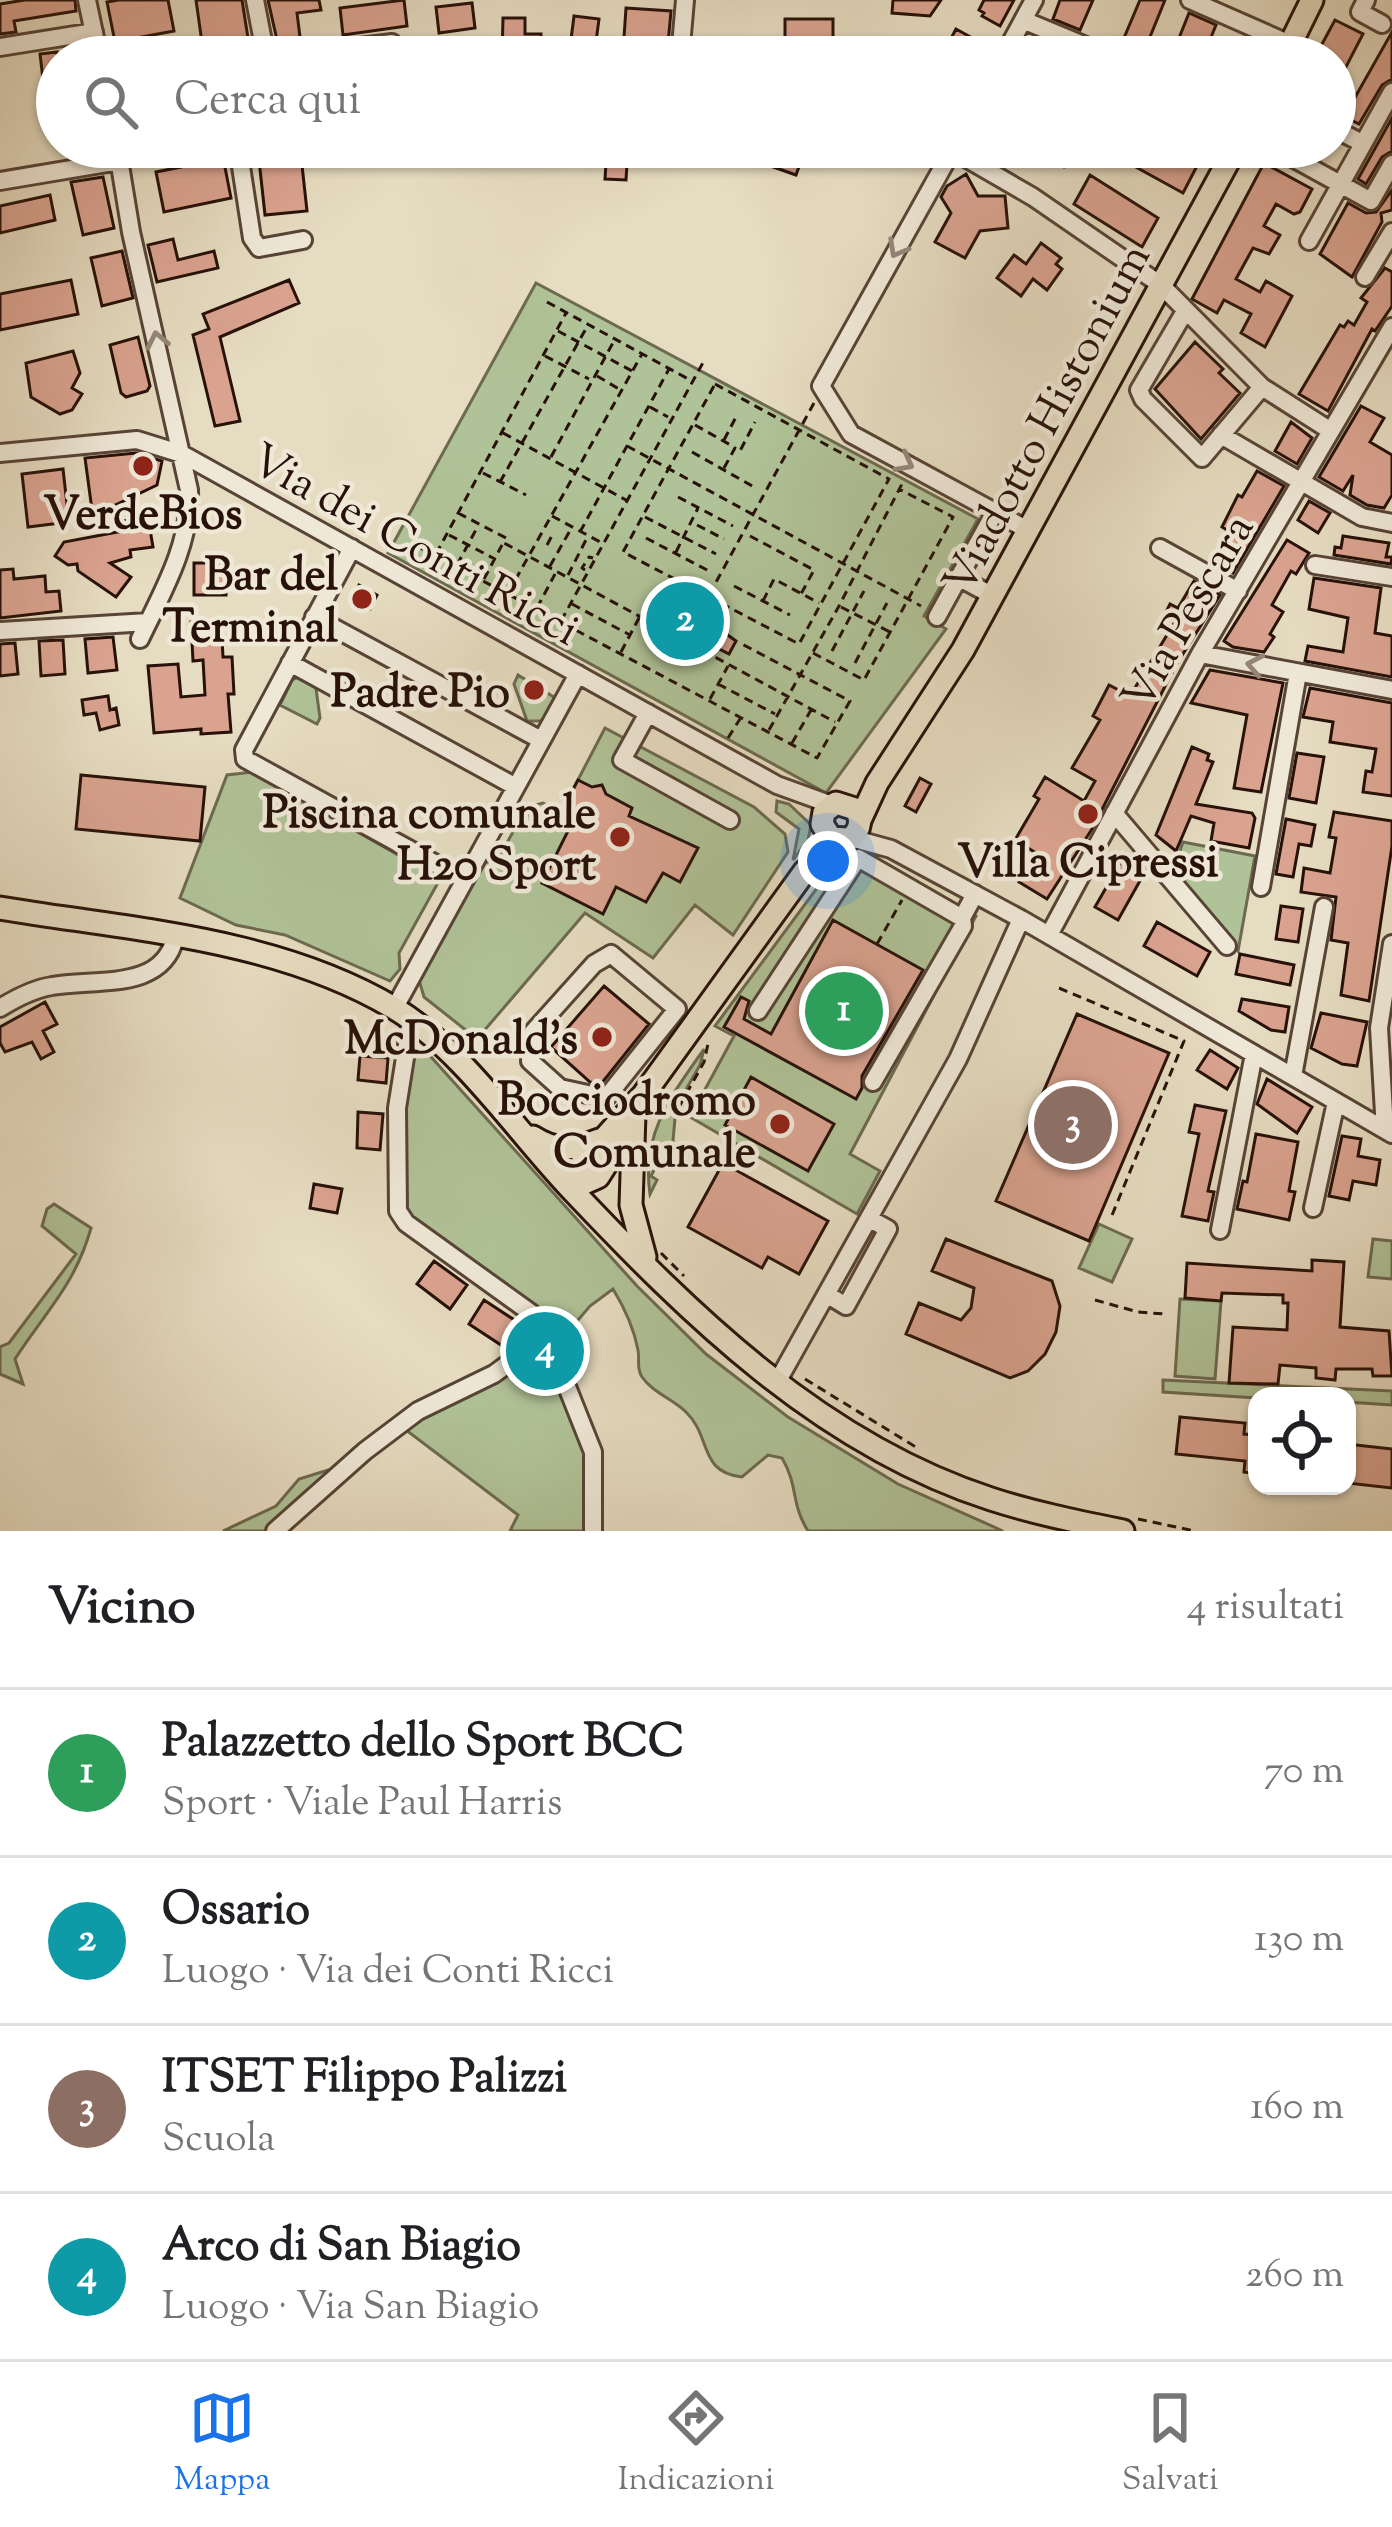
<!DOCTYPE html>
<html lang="it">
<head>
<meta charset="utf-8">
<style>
	:root { --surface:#fff; --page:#f6f6f6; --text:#202124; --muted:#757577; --line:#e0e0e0; --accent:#1a73e8 }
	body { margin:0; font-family:"Sorts Mill Goudy",serif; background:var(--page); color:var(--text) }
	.controls { position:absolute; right:36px; bottom:36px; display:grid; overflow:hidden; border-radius:24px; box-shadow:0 3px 9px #0004 }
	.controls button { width:108px; height:108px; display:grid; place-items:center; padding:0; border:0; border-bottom:3px solid var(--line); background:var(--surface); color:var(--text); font:60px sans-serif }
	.you { position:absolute; left:828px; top:861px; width:42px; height:42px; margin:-30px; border:9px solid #fff; border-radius:50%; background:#1a73e8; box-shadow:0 0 0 18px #1a73e833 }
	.badge { display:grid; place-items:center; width:78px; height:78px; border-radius:50%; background:var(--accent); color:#fff; font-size:39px; font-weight:700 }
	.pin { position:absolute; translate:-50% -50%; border:6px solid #fff; box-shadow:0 3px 12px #0006 }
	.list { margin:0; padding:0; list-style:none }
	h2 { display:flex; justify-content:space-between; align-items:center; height:156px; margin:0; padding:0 48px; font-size:51px }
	h2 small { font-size:39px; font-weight:400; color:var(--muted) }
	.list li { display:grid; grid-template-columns:78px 1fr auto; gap:36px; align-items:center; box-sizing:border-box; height:168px; padding:0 48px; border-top:3px solid var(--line) }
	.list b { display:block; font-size:45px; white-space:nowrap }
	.list p { margin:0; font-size:39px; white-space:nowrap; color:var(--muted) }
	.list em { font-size:39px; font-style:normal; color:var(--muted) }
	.icon { flex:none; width:66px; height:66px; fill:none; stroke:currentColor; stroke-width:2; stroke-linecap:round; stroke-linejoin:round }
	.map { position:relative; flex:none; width:1392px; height:1531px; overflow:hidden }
	.search { position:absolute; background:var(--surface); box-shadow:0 3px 9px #0004; left:36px; right:36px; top:36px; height:132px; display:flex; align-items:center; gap:30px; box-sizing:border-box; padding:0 42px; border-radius:66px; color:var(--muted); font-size:45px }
	.sheet { height:828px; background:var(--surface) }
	nav { display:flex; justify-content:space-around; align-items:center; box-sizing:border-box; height:168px; border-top:3px solid var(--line); background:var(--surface); font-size:33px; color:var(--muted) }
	nav a { display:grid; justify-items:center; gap:6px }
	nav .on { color:var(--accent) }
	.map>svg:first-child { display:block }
	.green { fill:#b0c297; stroke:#6c6a50; stroke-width:3 }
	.building { fill:#daa390; stroke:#271108; stroke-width:3 }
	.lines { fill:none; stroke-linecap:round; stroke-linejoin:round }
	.minor-casing { stroke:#574436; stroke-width:22 }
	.major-casing { stroke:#271108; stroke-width:27 }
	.path { stroke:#271108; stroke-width:3; stroke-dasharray:9 6; stroke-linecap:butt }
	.minor { stroke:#efe8d7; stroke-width:16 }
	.major { stroke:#e6dcc1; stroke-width:21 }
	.oneway { stroke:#95877a }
	.poi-dot { fill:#8f2418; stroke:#efe8d7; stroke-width:4.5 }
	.labels { text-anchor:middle; stroke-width:9; stroke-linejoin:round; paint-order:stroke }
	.street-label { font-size:45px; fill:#271108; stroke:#efe8d7 }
	.poi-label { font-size:45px; font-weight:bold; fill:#271108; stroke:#efe8d7; text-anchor:end }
</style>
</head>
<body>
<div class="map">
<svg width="1392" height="1531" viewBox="0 0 1392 1531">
	<rect width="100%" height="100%" fill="#e6dcc1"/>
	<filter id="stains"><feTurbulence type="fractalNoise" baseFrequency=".00167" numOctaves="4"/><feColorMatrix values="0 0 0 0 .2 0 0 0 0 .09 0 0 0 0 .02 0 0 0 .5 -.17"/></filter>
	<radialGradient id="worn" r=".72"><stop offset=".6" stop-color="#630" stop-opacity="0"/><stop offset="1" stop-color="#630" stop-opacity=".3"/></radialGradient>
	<path class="green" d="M536 283 978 519 924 616 946 629 826 793 388 553Z
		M518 675 557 699 544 721H527L514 684Z
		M301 676 315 681 320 718 317 724 280 705 292 680Z
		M605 728 754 807 785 834 788 852 733 935 695 905 653 958 585 913 477 1039 424 997 419 980 483 864 499 857 518 823 523 826 531 806 543 803 552 808 556 822Z
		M253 772 440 879 399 953 400 969 390 981 285 935 236 925 180 898 227 775Z
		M777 801 789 804 811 825 808 840 793 860 799 829 776 812Z
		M1183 842 1255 856 1238 951 1155 853 1176 862Z
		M863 850 976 916 850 1154 880 1171 857 1214 690 1117 734 1036 715 1026 837 861Z
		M423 1048 637 1286 706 1354 788 1417 898 1484 1003 1531H808C790 1502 799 1487 782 1458L768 1455 742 1477C698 1472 712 1437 686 1412 673 1399 653 1393 642 1377 636 1368 640 1360 638 1350 634 1329 624 1307 613 1289L590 1306 555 1347 541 1315 419 1228 403 1210 402 1144 410 1050Z
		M704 1049 700 1065 676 1107 672 1152 665 1149 651 1176 657 1180 650 1194C641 1134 671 1096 704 1049Z
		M54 1204 91 1228C75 1285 46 1311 15 1359L23 1384 0 1374V1347L9 1343 76 1254 42 1226 47 1209Z
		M1099 1224 1132 1239 1112 1282 1079 1268Z
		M1373 1239 1392 1241V1279L1368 1277Z
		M1180 1299 1221 1301 1215 1379 1175 1376Z
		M531 1355 547 1356 589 1456 590 1531H510L518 1515 402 1427Z
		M1163 1380 1392 1391V1405L1347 1402V1396L1257 1398 1163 1392Z
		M328 1470 337 1471 283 1531H223L276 1506 299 1479Z"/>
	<path class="building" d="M25 0H75L76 11 14 21 16 32 0 34V4Z
		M119 0H168L174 31 115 42 107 2Z
		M196 0H242L251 57H204Z
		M268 0H319L321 10 297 13 300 37 277 40Z
		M404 0 407 26 343 35 340 8Z
		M893 0H941L930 16 892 13Z
		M984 0H1014L1000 26 982 16 984 13 979 10Z
		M1060 0H1093L1080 30 1053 19Z
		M1140 0H1165L1143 54 1121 45Z
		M472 3 475 28 439 33 436 7Z
		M626 8 671 11 668 44 658 43 657 54 623 52Z
		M1189 13 1216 25 1203 57 1175 48Z
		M574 16 599 19 594 57 569 55Z
		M503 18H525V34H541V57H502Z
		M785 19H833V40H827V51H785Z
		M1335 20 1363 34 1335 88V57H1315Z
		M956 29 985 45 978 57H941Z
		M1392 32V79L1382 85 1359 124 1347 118 1349 108Z
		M57 52V94L45 96 40 54Z
		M1392 118V151L1382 157 1366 184 1358 179Z
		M177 147H221L231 198 164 212 156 172 181 167Z
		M607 147H628L626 180 605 179Z
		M771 147H806L796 175 765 164Z
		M1049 147H1081L1070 166 1064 167 1045 156Z
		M1131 147H1184L1180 154 1198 164 1183 193 1123 160Z
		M301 156 307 211 265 215 259 160Z
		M1264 163 1312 189 1300 212 1294 214 1276 204 1264 226 1280 235 1269 254 1253 248 1236 279 1260 292 1266 281 1292 296 1265 347 1241 333 1251 314 1224 300 1217 313 1192 299Z
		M966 174 978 196H1005L1008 228 980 231 965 258 935 242 951 213 941 197 947 186Z
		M1090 175 1158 218 1142 247 1074 204Z
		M103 177 114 228 83 235 71 182Z
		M1392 190V210L1381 213 1382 222 1352 277 1320 254 1348 203 1366 213 1376 212Z
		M50 195 55 220 0 233V206Z
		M173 239 178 260 214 251 218 268 157 282 148 245Z
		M1041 243 1061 258 1056 264 1062 269 1047 290 1033 279 1021 296 997 278 1014 255 1026 264Z
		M122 251 133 298 102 306 91 258Z
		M1385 268 1392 272V306L1375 331 1372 329 1328 411 1299 394 1340 325 1344 327 1348 321 1354 325 1367 302 1361 298Z
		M71 280 78 314 0 330V294Z
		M289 280 299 303 220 337 240 421 215 426 193 335 209 329 203 314Z
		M138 337 150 386 147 391 126 397 121 393 110 345Z
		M1195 342 1223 369 1219 373 1240 393 1201 439 1155 389Z
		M73 351 80 373 72 388 82 394 72 410 60 414 31 397 26 363Z
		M1361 406 1384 418 1370 442 1392 455V495L1384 508 1367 505 1350 495 1353 475 1343 491 1319 477Z
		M1291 422 1312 438 1297 464 1275 451Z
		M136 453 162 461 157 485 111 507 92 510 85 458Z
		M63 469 69 522 28 527 22 474Z
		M1257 471 1284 486 1233 573 1216 565 1227 546 1220 542 1227 530 1222 527 1238 495 1242 497Z
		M1309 501 1330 513 1318 533 1298 520Z
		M148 518 153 547 130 550 131 557 110 563 131 577 116 597 78 571 77 564 68 565 55 556 64 542 123 531 122 521Z
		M1343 536 1389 543 1386 557H1392L1391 564 1334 555 1335 547 1341 548Z
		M1287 540 1309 553 1296 574 1291 571 1272 605 1283 612 1270 634 1274 637 1264 652 1233 647 1224 641Z
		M194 563H226V595H194Z
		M13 569 14 579 45 576 46 592 59 591 61 611 0 618V570Z
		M1314 578 1381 588 1375 633 1392 636V677L1305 661 1308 646 1343 652 1348 618 1309 609Z
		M1194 581 1220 595 1176 665 1092 829 1047 899 1019 882 1036 853 1015 840 1039 799 1034 796 1045 777 1084 801 1095 781 1072 768 1100 720 1093 716 1109 685 1130 696 1176 620 1165 614 1170 604 1178 608Z
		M359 585 377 595 370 609 352 600Z
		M697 594 712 601 704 618 736 641 729 654 708 643 712 635H692L649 610 657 595 688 613Z
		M221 620 223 657H232L234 694H228L231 732 201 734V729L154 733 148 666 178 664 181 697 205 695 203 660 193 661 191 622Z
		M113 637 117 670 88 673 85 639Z
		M63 640 65 674 41 676 39 641Z
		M15 643 18 674 0 676V644Z
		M1210 670 1283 683 1261 792 1234 788 1247 715 1191 703Z
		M1310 688 1392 703V796L1363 792 1366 771 1372 772 1376 749 1330 742 1333 722 1303 717Z
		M108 696 110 710 116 708 119 725 100 730 96 713 84 715 82 700Z
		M1192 747 1209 754 1207 760 1213 762 1196 804 1252 813 1255 818 1249 848 1211 841 1214 823 1191 816 1176 851 1156 835Z
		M1297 753 1324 757 1316 803 1289 798Z
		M81 775 205 787 200 841 76 829Z
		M920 778 931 784 916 812 905 806Z
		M578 780 592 787 602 785 606 794 632 808 629 816 698 848 680 882 663 873 646 902 616 887 603 914 542 883 570 827 557 820Z
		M1334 812 1392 821V846L1369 1001 1341 995 1348 943 1331 940 1336 897 1301 892 1304 868 1330 873 1336 838 1329 837Z
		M1286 819 1315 825 1311 846 1299 844 1293 877 1276 874Z
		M1126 853 1146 870 1118 920 1095 907Z
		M1281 906 1303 909 1298 942 1276 939Z
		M833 920 923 970 862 1076V1088L856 1099 724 1027 741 997 749 1001 744 1019 771 1034Z
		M1157 922 1210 952 1197 976 1144 946Z
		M1240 954 1294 965 1290 985 1236 974Z
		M604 986 649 1024 601 1084 590 1082 551 1047Z
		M1242 999 1289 1007 1285 1032 1271 1030 1239 1011Z
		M45 1002 57 1024 43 1031 54 1052 41 1059 32 1042 5 1052 0 1043V1027Z
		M1321 1013 1367 1022 1357 1066 1342 1064 1311 1048Z
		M1077 1014 1169 1053 1089 1241 996 1201Z
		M1210 1050 1238 1068 1227 1089 1197 1070Z
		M360 1056 388 1058 386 1083 358 1080Z
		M751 1077 834 1124 808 1171 725 1125Z
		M1267 1079 1312 1107 1297 1133 1257 1104Z
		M1195 1105 1226 1111 1208 1191 1214 1192 1208 1221 1182 1216 1199 1134 1189 1132Z
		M358 1112 383 1114 380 1150 357 1148Z
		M1256 1134 1298 1142 1289 1191 1295 1192 1289 1220 1237 1209 1243 1181 1247 1182Z
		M1342 1136 1361 1139 1358 1156 1380 1160 1376 1185 1353 1181 1349 1200 1329 1196Z
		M723 1163 828 1221 799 1274 768 1257 762 1268 688 1227Z
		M314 1184 342 1189 337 1213 310 1208Z
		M946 1239 1052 1281 1060 1306 1056 1332 1045 1354 1028 1371 1010 1378 906 1334 919 1303 961 1320 971 1308 974 1288 932 1271Z
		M1312 1260 1344 1262 1340 1327 1389 1331 1392 1376H1373L1372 1369H1336L1335 1380 1316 1378V1368L1280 1365 1278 1384 1229 1383 1233 1327 1287 1330 1288 1303H1283V1295L1222 1293 1221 1301 1185 1298 1187 1263 1312 1271Z
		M434 1261 467 1285 450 1309 417 1284Z
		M484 1300 522 1325 511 1342 505 1338 501 1345 469 1324Z
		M1180 1417 1245 1423 1244 1434 1257 1435V1474L1244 1472 1245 1461 1176 1454Z
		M1347 1444 1392 1449V1488L1347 1483Z"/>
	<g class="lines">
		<g class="minor-casing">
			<path id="minor" d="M87 0 99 57
				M255 0 266 57
				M1190 0 1290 44
				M1366 0 1360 12 1382 24
				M1023 20 1112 57
				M0 47 94 32
				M277 57 392 43
				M680 57 685 0
				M1003 57 1034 0
				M1335 129 1362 143
				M117 147 131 232 189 490C191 544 162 593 140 639
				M238 147 252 238 259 248 303 240
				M954 147 821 386 851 434 1028 530
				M1273 147 1371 201 1392 164
				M952 150 1033 197 1161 285 1262 387 1331 431
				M0 181 119 161
				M1309 241 1392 92
				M1365 277 1392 232
				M1184 313 1139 390 1143 399 1202 458 1262 387
				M1221 435 1362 517 1392 523
				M0 453 137 440 182 454 777 785 832 805
				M352 548 244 750 245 759 465 880
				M1160 548 1238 591
				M1315 565 1392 577
				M958 577 993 596
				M314 617 541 740
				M937 617 995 512
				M0 631 148 622
				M1200 654 1392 690
				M290 663 516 787
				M648 713 622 760 730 820
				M1114 813 1227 946
				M851 838 891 849 1021 919 1392 1134
				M1261 887 1298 673
				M1049 935 1200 654 1392 327
				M611 954 677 1009 606 1098 560 1088 530 1061 533 1032 594 964Z
				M0 1008C16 998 33 989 52 986 95 978 162 992 175 938
				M394 1009 578 674
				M758 1011 858 858 962 918 975 894
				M411 1020 397 1108 398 1211 406 1223 531 1313 544 1329 593 1452V1531
				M1293 1076 1324 907
				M873 1082 963 926 962 918
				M1385 1130 1379 1028 1392 944
				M1313 1208 1336 1102
				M1220 1230 1254 1054
				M828 1295 846 1306 888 1229 870 1219
				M776 1384 958 1059 1021 919
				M275 1531 365 1451 418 1411 494 1374 547 1335"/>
		</g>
		<g class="major-casing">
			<path id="major" d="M1284 57 1312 0
				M860 820 877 783 963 650 1236 147
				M0 908C132 930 276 938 394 1008 462 1049 516 1131 571 1189 691 1316 821 1444 991 1499 1034 1513 1079 1522 1123 1531
				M634 1114 631 1205 645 1257
				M533 1137C556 1152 574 1150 599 1140
				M571 1189 582 1163 644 1094 805 871 851 838C861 829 862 819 855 809L836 803 824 812 822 824 831 838 847 839
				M571 1189 598 1177 626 1133"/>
		</g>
		<path class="path" d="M547 302 692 381
			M558 331 632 371
			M545 356 589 379
			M597 376 619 389
			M715 384 889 479 799 644 623 552Z
			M650 407 668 417
			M695 425 734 447
			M503 433 626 500
			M724 440 737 415
			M627 446 921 606
			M692 452 754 487
			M551 457 615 339
			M724 468 735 448 740 451 755 422
			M483 473 526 495
			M500 482 588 325
			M678 497 733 526
			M458 513 506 538 504 543 835 722
			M552 516 602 543
			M645 517 716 554
			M697 525 724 539
			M580 532 669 369
			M449 535 495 559
			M750 536 814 570 801 594
			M646 538 709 571
			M547 545 554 532
			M417 546 817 758 850 701 740 643
			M676 552 698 508
			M436 554 566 313
			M457 565 478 526
			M550 566 572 527
			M585 570 582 568 589 557 593 558
			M568 575 588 536
			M484 579 502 545
			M734 586 790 615
			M508 593 642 354
			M709 595 814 403
			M763 601 774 579 819 603
			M572 604 630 635
			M841 607 890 632
			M537 608 555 574
			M561 621 705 359
			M832 651 864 591
			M621 652 639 618
			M813 653 864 680 953 517 899 489
			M855 663 887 603
			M718 684 775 714
			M710 699 728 666
			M769 730 839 606 903 482
			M728 738 740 719
			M792 743 811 710
			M877 944 902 900
			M1059 988 1184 1041 1110 1220
			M679 1107 704 1062 708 1044
			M661 1253 684 1276
			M1095 1300 1138 1312 1164 1314
			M805 1379 919 1449
			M1138 1519 1195 1531"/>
		<use href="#minor" class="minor"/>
		<use href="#major" class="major"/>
	</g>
	<defs><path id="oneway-chevron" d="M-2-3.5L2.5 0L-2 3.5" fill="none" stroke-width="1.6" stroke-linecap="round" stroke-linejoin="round" transform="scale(3)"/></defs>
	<g class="oneway">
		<use href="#oneway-chevron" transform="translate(897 249) rotate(119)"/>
		<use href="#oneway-chevron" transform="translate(157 340) rotate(-102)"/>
		<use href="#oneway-chevron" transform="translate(905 463) rotate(28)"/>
		<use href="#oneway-chevron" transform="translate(1255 665) rotate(-169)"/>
	</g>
	<g class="poi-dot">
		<circle cx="143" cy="466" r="12"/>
		<circle cx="362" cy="599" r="12"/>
		<circle cx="534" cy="690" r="12"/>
		<circle cx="1088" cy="814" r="12"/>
		<circle cx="620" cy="837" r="12"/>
		<circle cx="602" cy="1037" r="12"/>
		<circle cx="780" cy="1124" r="12"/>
	</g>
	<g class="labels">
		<g class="street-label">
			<text transform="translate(1045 418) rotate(-62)" y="16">Viadotto Histonium</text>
			<text transform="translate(416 543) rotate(29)" y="16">Via dei Conti Ricci</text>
			<text transform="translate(1186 611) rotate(-60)" y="16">Via Pescara</text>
		</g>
		<g class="poi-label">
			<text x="143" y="528" text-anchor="middle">VerdeBios</text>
			<text x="338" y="589">Bar del<tspan x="338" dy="52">Terminal</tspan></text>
			<text x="510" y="706">Padre Pio</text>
			<text x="596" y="827">Piscina comunale<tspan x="596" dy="52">H20 Sport</tspan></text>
			<text x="1088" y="876" text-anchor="middle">Villa Cipressi</text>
			<text x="578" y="1053">McDonald's</text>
			<text x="756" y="1114">Bocciodromo<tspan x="756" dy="52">Comunale</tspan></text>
		</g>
	</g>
	<rect width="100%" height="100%" filter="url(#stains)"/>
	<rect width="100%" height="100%" fill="url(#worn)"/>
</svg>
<div class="controls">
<button><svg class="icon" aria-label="locate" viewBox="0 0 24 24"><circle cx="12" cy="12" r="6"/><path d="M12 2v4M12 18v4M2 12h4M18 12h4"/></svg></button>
</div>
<div class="you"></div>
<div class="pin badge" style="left:844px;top:1011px;background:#2e9e5b">1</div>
<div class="pin badge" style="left:685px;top:621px;background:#0f9aa8">2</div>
<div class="pin badge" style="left:1073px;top:1125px;background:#8d6e63">3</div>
<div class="pin badge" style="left:545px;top:1351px;background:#0f9aa8">4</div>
<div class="search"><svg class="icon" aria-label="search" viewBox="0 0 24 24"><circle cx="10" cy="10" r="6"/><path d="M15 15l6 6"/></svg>Cerca qui</div>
</div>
<section class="sheet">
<h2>Vicino<small>4 risultati</small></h2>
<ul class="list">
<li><span class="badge" style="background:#2e9e5b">1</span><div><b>Palazzetto dello Sport BCC</b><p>Sport · Viale Paul Harris</p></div><em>70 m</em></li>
<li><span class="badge" style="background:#0f9aa8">2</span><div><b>Ossario</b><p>Luogo · Via dei Conti Ricci</p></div><em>130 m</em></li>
<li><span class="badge" style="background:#8d6e63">3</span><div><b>ITSET Filippo Palizzi</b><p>Scuola</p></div><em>160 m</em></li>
<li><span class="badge" style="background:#0f9aa8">4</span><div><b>Arco di San Biagio</b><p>Luogo · Via San Biagio</p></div><em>260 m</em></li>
</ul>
</section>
<nav>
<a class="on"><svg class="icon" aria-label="map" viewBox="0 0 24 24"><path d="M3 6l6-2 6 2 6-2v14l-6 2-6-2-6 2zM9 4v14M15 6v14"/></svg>Mappa</a>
<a><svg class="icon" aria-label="directions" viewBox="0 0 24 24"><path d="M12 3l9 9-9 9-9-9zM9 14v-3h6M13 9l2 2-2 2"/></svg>Indicazioni</a>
<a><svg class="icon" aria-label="saved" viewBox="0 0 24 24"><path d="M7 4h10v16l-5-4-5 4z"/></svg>Salvati</a>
</nav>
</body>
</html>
